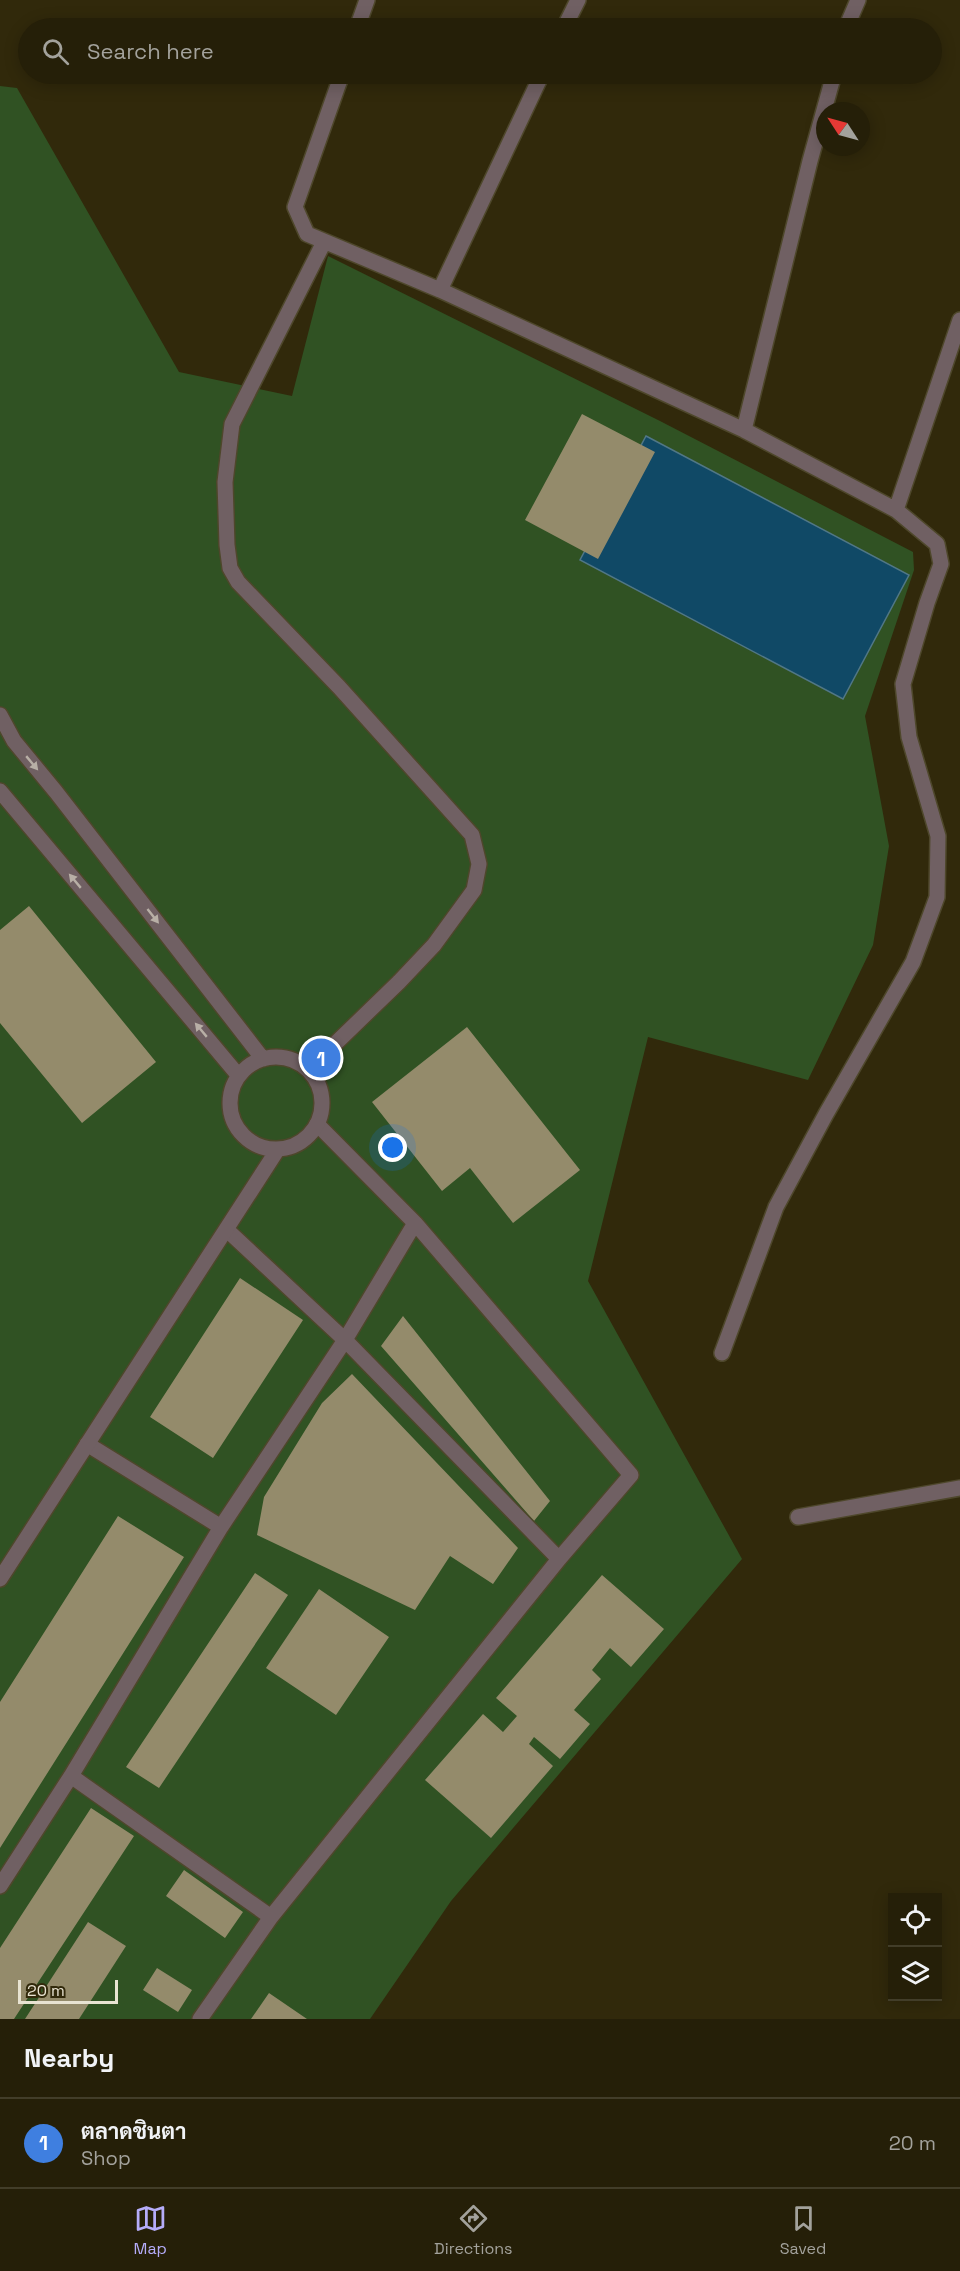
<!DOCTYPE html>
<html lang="en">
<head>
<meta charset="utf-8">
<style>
	:root { --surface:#251f08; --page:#312c16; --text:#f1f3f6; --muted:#a3a29c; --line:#423d29; --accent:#b5acf9 }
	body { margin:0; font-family:"Space Grotesk",Sarabun,sans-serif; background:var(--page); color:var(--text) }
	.controls { position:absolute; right:18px; bottom:18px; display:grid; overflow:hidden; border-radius:0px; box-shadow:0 3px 15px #0003 }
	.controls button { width:54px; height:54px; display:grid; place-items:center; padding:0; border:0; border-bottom:2px solid var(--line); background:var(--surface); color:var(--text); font:30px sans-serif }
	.compass { position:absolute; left:816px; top:102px; width:54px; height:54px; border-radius:50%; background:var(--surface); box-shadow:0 3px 15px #0003; rotate:306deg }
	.scale { position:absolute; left:18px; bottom:15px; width:100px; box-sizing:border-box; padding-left:6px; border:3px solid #e8e3d2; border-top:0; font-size:16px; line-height:21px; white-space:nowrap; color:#e8e3d2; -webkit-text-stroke:4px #31290b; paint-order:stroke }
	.you { position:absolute; left:393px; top:1148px; width:21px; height:21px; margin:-15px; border:4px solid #fff; border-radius:50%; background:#1a73e8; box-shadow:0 0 0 9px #1a73e833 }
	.badge { display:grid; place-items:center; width:39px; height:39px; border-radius:50%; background:var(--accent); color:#fff; font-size:20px; font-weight:700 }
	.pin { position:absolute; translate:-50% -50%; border:3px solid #fff; box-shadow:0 2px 6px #0006 }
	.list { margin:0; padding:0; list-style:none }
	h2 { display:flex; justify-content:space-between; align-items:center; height:78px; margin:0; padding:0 24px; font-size:26px }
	h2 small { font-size:20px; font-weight:400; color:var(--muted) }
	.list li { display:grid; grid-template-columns:39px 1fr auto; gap:18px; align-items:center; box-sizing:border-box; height:90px; padding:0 24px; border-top:2px solid var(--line) }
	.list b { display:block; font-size:22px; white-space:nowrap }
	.list p { margin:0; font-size:20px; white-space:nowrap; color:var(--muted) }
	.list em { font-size:20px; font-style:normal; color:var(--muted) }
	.icon { flex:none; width:33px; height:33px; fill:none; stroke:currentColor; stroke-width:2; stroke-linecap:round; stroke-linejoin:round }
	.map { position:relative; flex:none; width:960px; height:2019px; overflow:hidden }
	.search { position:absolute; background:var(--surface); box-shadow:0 3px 15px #0003; left:18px; right:18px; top:18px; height:66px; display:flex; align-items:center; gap:15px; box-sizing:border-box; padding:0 21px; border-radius:33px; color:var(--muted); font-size:22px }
	.sheet { height:168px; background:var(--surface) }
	nav { display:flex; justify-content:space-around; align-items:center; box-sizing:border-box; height:84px; border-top:2px solid var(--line); background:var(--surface); font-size:16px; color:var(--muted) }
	nav a { display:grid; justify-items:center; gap:3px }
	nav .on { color:var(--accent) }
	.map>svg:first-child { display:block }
	.green { fill:#305223 }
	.water { fill:#104966; stroke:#517786; stroke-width:1.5 }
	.building { fill:#948b6b }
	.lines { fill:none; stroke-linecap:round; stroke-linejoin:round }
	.service-casing { stroke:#4e472b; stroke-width:18 }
	.minor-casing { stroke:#4e472b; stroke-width:18 }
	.service { stroke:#706063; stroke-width:15 }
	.minor { stroke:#706063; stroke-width:15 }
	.oneway { fill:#b8afa6 }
</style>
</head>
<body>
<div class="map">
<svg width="960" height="2019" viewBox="0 0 960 2019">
	<rect width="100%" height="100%" fill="#31290b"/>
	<path class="green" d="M0 86 17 88 179 372 292 396 328 256 660 421 913 552 914 570 865 716 889 846 873 945 808 1080 648 1037 588 1281 742 1559 451 1901 370 2019H0Z"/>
	<path class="water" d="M646 436 909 575 843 699 580 560Z"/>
	<path class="building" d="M582 414 655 452 598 559 525 520Z
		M29 906 156 1062 82 1123 0 1023V930Z
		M467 1027 580 1170 513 1223 470 1168 442 1191 372 1102Z
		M240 1278 303 1320 213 1458 150 1417Z
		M403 1316 550 1501 534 1521 381 1346Z
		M352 1374 518 1548 493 1584 450 1556 415 1610 257 1535 264 1497 322 1403Z
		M118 1516 184 1557 0 1848V1702Z
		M255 1573 288 1595 159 1788 126 1767Z
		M602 1575 664 1629 631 1667 610 1648 592 1670 601 1679 574 1710 590 1724 560 1759 534 1737 529 1744 553 1766 491 1838 425 1780 483 1714 503 1732 517 1716 496 1698Z
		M319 1589 389 1637 336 1715 266 1668Z
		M91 1808 134 1836 14 2019H0V1948Z
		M184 1870 243 1912 225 1938 166 1896Z
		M88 1922 126 1946 79 2019H25Z
		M157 1968 192 1990 178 2012 143 1990Z
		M269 1993 307 2019H251Z"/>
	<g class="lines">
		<g class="service-casing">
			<path id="service" d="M227 1230 345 1340 559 1559
				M87 1444 221 1527
				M71 1776 271 1917
				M0 1886 71 1776 221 1527 345 1340 415 1223
				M200 2019 271 1917 559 1559 631 1475 415 1223 317 1124"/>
		</g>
		<g class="minor-casing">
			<path id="minor" d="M357 28 367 0
				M564 28 578 0
				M846 28 858 0
				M342 74 295 207 307 234 440 290 744 430 896 510 960 320
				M440 290 542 74
				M744 430 810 161 834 74
				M0 715 14 741 56 792 263 1059
				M0 791 238 1075
				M230 1103a46 46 0 1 1 92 0a46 46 0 1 1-92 0Z
				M308 1070 399 982 434 945 474 890 479 864 472 835 339 687 238 582 230 568 227 545 225 482 232 424 324 242
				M722 1353 776 1207 826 1114 913 962 937 897 938 836 909 737 903 684 927 603 941 564 937 544 896 510
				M798 1517 960 1488
				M0 1579 278 1149"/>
		</g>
		<use href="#service" class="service"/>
		<use href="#minor" class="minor"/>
	</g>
	<defs><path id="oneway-solid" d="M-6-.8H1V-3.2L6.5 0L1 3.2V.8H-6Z" transform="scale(1.5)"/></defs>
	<g class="oneway">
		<use href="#oneway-solid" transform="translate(32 763) rotate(50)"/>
		<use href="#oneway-solid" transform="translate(75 881) rotate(-130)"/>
		<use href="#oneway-solid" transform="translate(153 916) rotate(52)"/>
		<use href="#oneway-solid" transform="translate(201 1030) rotate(-130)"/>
	</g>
</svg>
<div class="controls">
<button><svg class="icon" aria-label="locate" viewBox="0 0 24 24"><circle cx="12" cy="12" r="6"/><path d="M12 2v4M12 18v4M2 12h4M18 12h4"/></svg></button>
<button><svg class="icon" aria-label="layers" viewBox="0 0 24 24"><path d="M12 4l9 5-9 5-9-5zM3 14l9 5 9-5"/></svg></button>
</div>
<svg class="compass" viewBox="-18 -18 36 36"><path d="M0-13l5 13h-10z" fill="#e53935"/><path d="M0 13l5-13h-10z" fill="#a3a29c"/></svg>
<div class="scale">20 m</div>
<div class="you"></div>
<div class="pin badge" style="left:321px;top:1058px;background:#3f7fe0">1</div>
<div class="search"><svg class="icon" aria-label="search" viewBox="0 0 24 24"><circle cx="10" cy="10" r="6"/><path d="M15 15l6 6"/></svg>Search here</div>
</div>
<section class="sheet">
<h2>Nearby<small></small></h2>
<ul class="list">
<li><span class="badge" style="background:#3f7fe0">1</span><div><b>ตลาดชินตา</b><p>Shop</p></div><em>20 m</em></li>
</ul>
</section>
<nav>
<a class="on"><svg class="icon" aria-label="map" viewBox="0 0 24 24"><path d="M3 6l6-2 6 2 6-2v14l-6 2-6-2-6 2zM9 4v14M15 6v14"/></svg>Map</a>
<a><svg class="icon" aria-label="directions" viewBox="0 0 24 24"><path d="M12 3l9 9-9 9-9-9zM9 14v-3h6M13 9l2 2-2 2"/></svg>Directions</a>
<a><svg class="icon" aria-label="saved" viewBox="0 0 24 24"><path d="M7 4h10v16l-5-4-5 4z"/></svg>Saved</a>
</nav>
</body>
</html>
